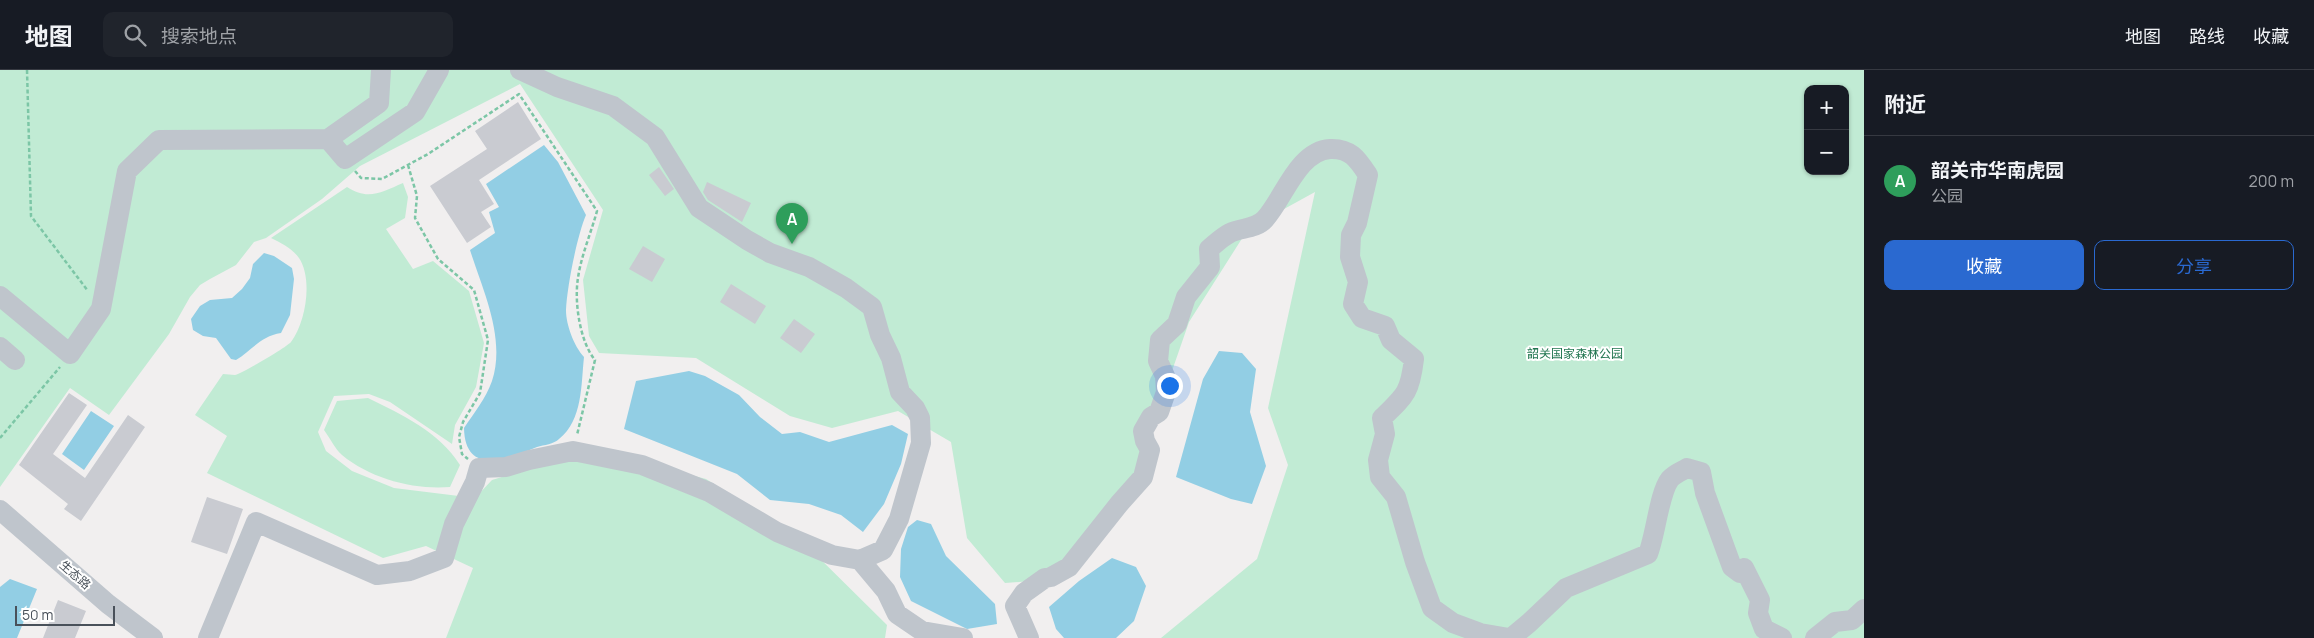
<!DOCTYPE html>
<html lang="zh">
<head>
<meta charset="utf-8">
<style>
	:root { --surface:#171b24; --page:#20242c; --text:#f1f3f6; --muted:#9ea1a6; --line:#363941; --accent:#2a69d0 }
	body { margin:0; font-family:Manrope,"Noto Sans SC",sans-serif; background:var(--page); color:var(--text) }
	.controls { position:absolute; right:15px; top:15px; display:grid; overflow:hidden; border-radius:10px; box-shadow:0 1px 4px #0004 }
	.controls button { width:45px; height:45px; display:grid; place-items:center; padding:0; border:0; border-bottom:1px solid var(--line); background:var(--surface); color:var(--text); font:25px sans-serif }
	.scale { position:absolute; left:15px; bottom:12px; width:100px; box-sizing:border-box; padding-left:5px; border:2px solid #49515a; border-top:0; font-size:14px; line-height:18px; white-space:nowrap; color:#49515a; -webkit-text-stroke:4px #fff; paint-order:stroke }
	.you { position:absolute; left:1169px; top:315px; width:18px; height:18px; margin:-12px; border:4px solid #fff; border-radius:50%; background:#1a73e8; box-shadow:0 0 0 8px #1a73e833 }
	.badge { display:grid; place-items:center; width:32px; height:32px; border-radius:50%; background:var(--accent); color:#fff; font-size:16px; font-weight:700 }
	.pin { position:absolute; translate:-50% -41px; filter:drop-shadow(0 1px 2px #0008) }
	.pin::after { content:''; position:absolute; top:26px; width:18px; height:15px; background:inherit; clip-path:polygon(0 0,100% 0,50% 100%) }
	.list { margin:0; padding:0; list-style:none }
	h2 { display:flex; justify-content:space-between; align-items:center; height:65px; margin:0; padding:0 20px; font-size:21px }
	h2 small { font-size:16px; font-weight:400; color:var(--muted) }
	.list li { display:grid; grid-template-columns:32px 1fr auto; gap:15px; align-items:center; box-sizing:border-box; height:90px; padding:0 20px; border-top:1px solid var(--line) }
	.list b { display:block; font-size:19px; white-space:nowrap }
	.list p { margin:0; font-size:16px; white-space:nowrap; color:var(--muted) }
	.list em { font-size:16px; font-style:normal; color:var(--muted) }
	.actions { display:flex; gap:10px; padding:15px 20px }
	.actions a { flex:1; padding:11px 0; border:1px solid var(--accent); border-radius:10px; text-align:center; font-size:18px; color:var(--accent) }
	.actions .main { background:var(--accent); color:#fff }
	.icon { flex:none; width:28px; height:28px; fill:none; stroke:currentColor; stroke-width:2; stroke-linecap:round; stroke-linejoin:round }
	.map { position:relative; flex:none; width:1864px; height:568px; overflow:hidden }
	header { display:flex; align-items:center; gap:30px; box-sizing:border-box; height:70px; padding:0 25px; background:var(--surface); border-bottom:1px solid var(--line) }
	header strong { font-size:24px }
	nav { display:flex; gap:28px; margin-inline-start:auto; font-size:18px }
	.search { width:350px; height:45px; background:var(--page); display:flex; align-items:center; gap:12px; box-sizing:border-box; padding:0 18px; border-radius:10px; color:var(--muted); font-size:19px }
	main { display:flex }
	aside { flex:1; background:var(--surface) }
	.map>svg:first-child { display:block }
	.green { fill:#c1ebd4; fill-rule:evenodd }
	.water { fill:#92cee4 }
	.building { fill:#c9cbd1 }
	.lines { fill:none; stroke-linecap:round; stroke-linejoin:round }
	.path { stroke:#7cc6a6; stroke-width:2.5; stroke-dasharray:4 2.5; stroke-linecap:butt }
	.minor { stroke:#bfc5cc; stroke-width:20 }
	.labels { text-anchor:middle; stroke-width:4; stroke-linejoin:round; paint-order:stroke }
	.park-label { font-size:12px; fill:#20754f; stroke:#fff }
	.street-label { font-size:12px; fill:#49515a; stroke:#fff }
</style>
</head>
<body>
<header>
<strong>地图</strong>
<div class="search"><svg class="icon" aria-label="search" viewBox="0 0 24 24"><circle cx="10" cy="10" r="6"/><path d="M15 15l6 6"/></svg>搜索地点</div>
<nav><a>地图</a><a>路线</a><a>收藏</a></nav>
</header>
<main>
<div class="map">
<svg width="1864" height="568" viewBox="0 0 1864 568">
	<rect width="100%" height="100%" fill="#f1efef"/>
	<path class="green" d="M0 0H1864V568H1161L1257 489 1288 395 1268 338 1315 122 1248 159 1189 252 1133 413 1056 509 1005 513 967 468 951 372 898 341 832 358 790 346 696 288 599 283 589 266 583 210 603 140 520 14 360 96 322 129 266 168 254 172 236 195 210 209 200 215 190 227 169 264 109 345 70 318 0 417ZM1808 19H1845V101H1808Z
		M403 113 408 127 405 148 386 159 413 199 433 191 469 221 484 273 476 317 455 355 452 374 390 332 369 324 334 326 318 362 326 381 352 401 394 418 475 428 492 410 553 391 581 376 706 409 798 467 887 555 885 568H446L473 498 426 476 383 488 207 403 227 366 195 345 223 304C227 304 231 305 235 305 241 304 287 277 291 272 306 252 313 209 299 188 292 178 281 173 271 168L347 117C368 131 382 122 403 113Z
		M368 328C403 345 439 362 460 395L450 417C414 420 371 409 342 385 335 379 330 368 324 360L337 331Z"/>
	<path class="water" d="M544 75 558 92 586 145C577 166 567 217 566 240 566 255 574 276 584 287 581 314 583 350 559 369 554 374 544 375 537 377 509 389 465 407 464 358 474 343 486 328 492 311 506 268 483 221 470 180L495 163 489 142 499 137 486 114Z
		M264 183 274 186 292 198 294 209 290 245 281 263C261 266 252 280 236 290L231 289 216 268 203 266 193 260 191 249 200 236 210 230 232 228 242 219 250 208 253 194Z
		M1219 281 1242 283 1256 299 1250 342 1266 396 1252 434 1231 429 1176 407 1203 309Z
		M689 301 705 306 739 325 760 347 782 364 800 362 829 372 892 355 908 364 901 394 884 434 863 462 841 445 809 434 770 430 737 404 624 359 636 311Z
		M91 341 114 356 84 400 62 384Z
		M917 450 931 454 946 486 995 534 997 554 967 559 911 531 900 507 901 479 908 457Z
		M1112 488 1136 497 1146 516 1134 551 1116 568H1064L1056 559 1049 537 1079 511Z
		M10 509 37 519 17 568H0V517Z"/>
	<path class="building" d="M518 32 541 69 479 110 494 134 481 142 491 157 467 173 430 116 487 79 475 61Z
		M659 97 674 119 665 126 649 105Z
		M707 112 751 133 742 152 708 130 703 122Z
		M643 176 665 189 652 212 629 199Z
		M731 214 766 236 755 254 720 232Z
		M794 249 815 264 801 283 780 268Z
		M69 323 87 335 53 384 85 408 128 345 145 357 81 451 64 439 68 434 19 395Z
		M207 427 243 439 227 484 191 472Z
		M58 530 86 541 75 568H43Z"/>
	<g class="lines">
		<path class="path" d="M27 0 31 146 88 221
			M408 95 417 126 415 148 438 189 474 220 488 270 480 323 463 352 459 367 462 384 468 389
			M355 101 361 108 382 109 428 84 519 24 597 141C591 163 581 186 578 208 574 232 580 272 595 290L577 365
			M0 368 60 297"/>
		<path class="minor" d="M328 69 345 89 415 42 439 0
			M0 226 70 284
			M0 277 15 290
			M70 284 101 239 127 101 159 70 328 69 379 33 381 0
			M0 440 108 534 153 568
			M860 490 886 521 897 544 922 561 963 568
			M208 568 256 452 377 505 410 501 444 488 454 454 475 412 479 398 506 397 529 390 573 381 642 395 709 422 777 462 832 485 860 490 883 480 899 449 921 373 920 348 915 338 900 322 891 288 880 265 872 237 846 218 809 197 770 183 747 170 699 138 655 67 613 36 557 17 520 0
			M1029 568 1015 536 1024 523 1045 508 1051 507 1069 497 1119 434 1143 407 1150 380 1145 371 1143 361 1151 347 1159 342 1166 322 1165 306 1158 291 1160 270 1177 254 1186 227 1210 197 1209 179C1215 174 1222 167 1230 163 1241 157 1255 160 1265 149 1284 128 1298 81 1330 79 1351 78 1358 90 1368 105L1357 153 1351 165 1350 187 1358 212 1353 234 1362 248 1385 256 1391 270 1414 289C1410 322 1406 325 1382 348L1385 364 1378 390 1380 407 1396 427 1415 492 1432 538 1453 553 1480 563 1509 568
			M1511 568 1529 553 1566 518 1648 484C1656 464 1659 423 1670 409 1674 404 1682 401 1687 398L1701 402 1705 423 1732 497 1740 503 1744 498 1760 530 1758 543 1764 559 1782 568
			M1815 568 1835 552 1852 550 1864 539"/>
	</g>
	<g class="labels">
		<g class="park-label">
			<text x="1575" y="288">韶关国家森林公园</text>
		</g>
		<g class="street-label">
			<text transform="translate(75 505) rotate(41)" y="4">生态路</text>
		</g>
	</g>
</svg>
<div class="controls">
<button>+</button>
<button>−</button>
</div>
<div class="scale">50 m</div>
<div class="you"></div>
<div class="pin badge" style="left:792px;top:174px;background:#2e9e5b">A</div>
</div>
<aside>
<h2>附近<small></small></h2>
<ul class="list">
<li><span class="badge" style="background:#2e9e5b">A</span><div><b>韶关市华南虎园</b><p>公园</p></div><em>200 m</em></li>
</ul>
<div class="actions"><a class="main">收藏</a><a>分享</a></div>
</aside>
</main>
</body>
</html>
